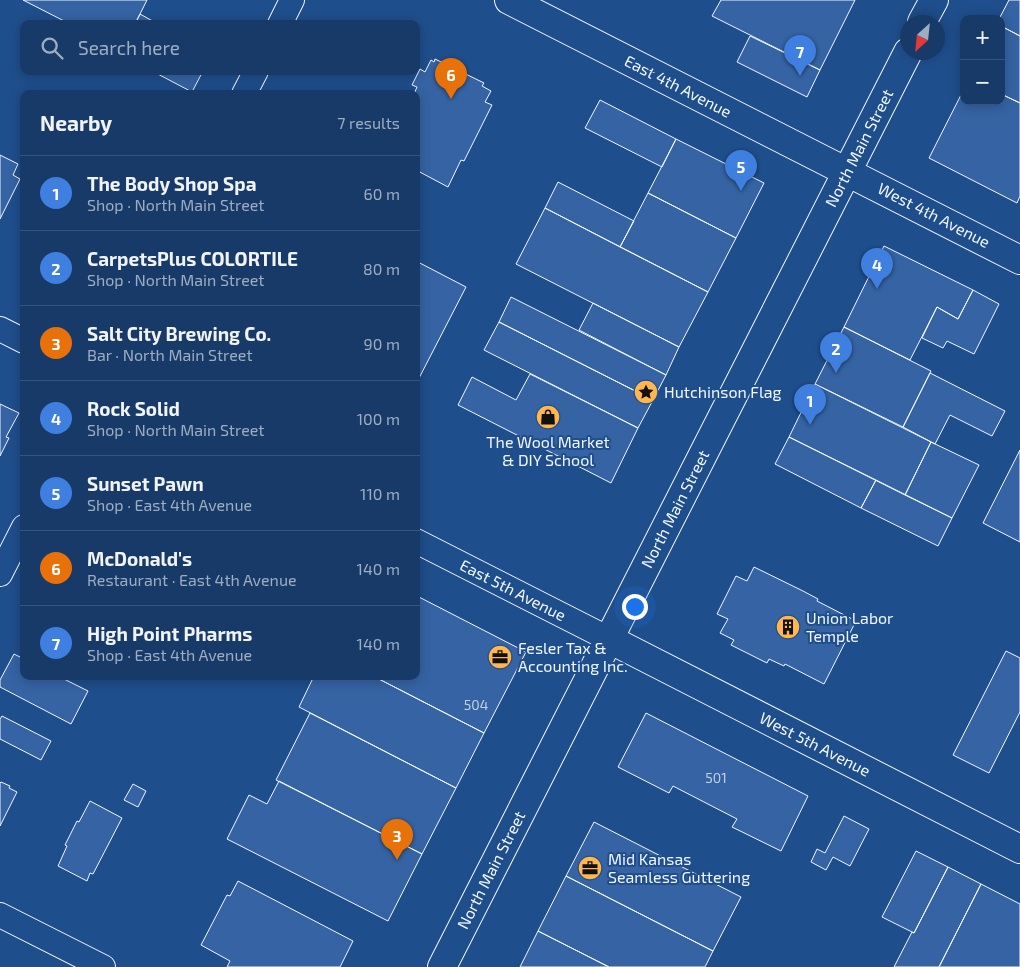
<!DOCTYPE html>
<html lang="en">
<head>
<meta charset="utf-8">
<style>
	:root { --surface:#173a69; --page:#20416f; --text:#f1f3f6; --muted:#9eadc0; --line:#36547d; --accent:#90b9f0 }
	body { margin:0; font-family:"Exo 2",sans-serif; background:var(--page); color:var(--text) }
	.controls { position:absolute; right:15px; top:15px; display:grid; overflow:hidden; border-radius:10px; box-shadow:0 2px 12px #0003 }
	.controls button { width:45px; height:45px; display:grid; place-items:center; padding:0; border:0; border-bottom:1px solid var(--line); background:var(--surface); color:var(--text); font:25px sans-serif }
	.compass { position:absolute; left:900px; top:15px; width:45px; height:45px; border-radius:50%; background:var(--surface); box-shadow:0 2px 12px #0003; rotate:207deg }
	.you { position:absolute; left:634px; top:606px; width:18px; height:18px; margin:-12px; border:4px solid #fff; border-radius:50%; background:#1a73e8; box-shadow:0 0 0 8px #1a73e833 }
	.badge { display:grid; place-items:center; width:32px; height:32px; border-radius:50%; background:var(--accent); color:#fff; font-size:16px; font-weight:700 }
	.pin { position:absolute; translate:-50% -41px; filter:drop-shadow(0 1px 2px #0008) }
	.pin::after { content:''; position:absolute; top:26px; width:18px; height:15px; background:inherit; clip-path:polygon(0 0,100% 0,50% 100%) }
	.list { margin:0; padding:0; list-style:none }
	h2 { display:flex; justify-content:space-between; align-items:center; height:65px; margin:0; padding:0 20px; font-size:21px }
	h2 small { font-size:16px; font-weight:400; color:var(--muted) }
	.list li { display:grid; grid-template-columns:32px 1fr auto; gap:15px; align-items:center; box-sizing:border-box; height:75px; padding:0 20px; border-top:1px solid var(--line) }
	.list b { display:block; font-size:19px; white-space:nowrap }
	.list p { margin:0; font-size:16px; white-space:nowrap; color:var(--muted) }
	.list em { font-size:16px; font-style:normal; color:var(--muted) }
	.icon { flex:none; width:28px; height:28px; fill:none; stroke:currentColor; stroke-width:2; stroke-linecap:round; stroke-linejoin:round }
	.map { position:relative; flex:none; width:1020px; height:967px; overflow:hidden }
	.search { position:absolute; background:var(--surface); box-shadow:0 2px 12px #0003; left:20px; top:20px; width:400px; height:55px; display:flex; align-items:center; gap:12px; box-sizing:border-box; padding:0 18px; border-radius:10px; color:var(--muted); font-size:19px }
	.panel { position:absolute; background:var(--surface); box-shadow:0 2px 12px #0003; left:20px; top:90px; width:400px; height:590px; border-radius:10px }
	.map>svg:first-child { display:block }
	.building { fill:#3563a3; stroke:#f2f6ff }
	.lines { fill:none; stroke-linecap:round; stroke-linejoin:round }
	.minor-casing { stroke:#f2f6ff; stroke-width:26 }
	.tertiary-casing { stroke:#f2f6ff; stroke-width:30 }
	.secondary-casing { stroke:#f2f6ff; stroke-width:30 }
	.minor { stroke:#1f4e8c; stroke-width:24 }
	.tertiary { stroke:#1f4e8c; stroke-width:28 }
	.secondary { stroke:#1f4e8c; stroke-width:28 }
	.labels { text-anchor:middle; stroke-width:4; stroke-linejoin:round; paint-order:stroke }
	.number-label { font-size:14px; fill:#c3d1e8 }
	.street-label { font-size:16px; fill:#f2f6ff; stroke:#1f4e8c }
	.poi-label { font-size:16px; fill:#f2f6ff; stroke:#1f4e8c; text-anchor:start }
</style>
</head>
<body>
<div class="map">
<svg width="1020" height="967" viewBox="0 0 1020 967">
	<rect width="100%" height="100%" fill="#1f4e8c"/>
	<path class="building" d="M23 0H147L135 24H70Z
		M721 0H855L820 70 712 16Z
		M1009 0H1020V36L1001 26V19H999Z
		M140 14 158 24H135Z
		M1001 26 1020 36V103L1001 94Z
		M750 36 820 70 807 97 737 62Z
		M435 59 484 83 482 86 491 91 485 102 492 105 464 161 461 160 448 187 416 170V94H414L417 87 412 85 420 69 425 72 431 60 434 62Z
		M152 71H203L192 92Z
		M964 89V101H1001V94L1020 103V196L1017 203 929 158Z
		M600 100 676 139 662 167 585 128Z
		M676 139 764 183 736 238 648 193Z
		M0 155 18 164 13 175 20 179 0 219Z
		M558 182 634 221 620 247 545 208Z
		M648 193 736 238 708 292 620 247Z
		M545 208 708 292 679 347 516 264Z
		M884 246 973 290 958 319 937 307 910 360 844 327Z
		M416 261 466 287 416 384Z
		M973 290 999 304 974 354 947 341 943 348 922 338 937 307 958 319Z
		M511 297 666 375 653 400 499 322Z
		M593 303 679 347 666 375 579 330Z
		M499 322 653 400 638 428 484 350Z
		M844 327 931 371 903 427 815 384Z
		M930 373 1005 411 992 436 950 415 935 444 903 427Z
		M530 374 638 428 611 483 458 405 472 377 516 400Z
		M815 384 931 442 905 495 789 437Z
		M0 404 19 413 6 437 9 438 0 456Z
		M789 437 876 480 861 508 775 464Z
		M931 442 979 465 952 518 905 495Z
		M1020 450V542L983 523Z
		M876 480 952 518 938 546 861 508Z
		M754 567 803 591 818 599 817 601 856 621 824 684 785 664 784 666 769 659 767 663 731 645 734 640 720 633 728 619 717 614 736 576 747 581Z
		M417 596 526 652 484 733 375 677 416 676Z
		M1006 651 1020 658V712L989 773 953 755Z
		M14 654 24 659V676H58L88 691 71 724 0 687V680Z
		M314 676H373L484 733 456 788 299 707Z
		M310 713 456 788 422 854 276 780Z
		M646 713 808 796 781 851 732 827 737 819 673 786 669 793 618 767Z
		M2 716 51 741 41 760 0 739V719Z
		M279 781 422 854 388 921 227 839 249 795 267 804Z
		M1 782 10 786 9 788 17 792 0 826V783Z
		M133 784 146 791 138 807 124 800Z
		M90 801 122 818 93 874 90 873 87 881 58 866 67 846 65 845 77 821 79 822Z
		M844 816 869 829 850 866 833 857 826 870 811 862 817 849 825 853Z
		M594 822 741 897 713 951 566 876Z
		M916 851 948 867 914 933 882 917Z
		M948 867 981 884 939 967H894L912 932 914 933Z
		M566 876 713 951 705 967H609L538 931Z
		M238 881 353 941 340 967H227L230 961 201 945 227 895 230 896Z
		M981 884 1020 904V967H939Z
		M538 931 609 967H520Z"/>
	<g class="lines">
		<g class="minor-casing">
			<path id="minor" d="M280 24 292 0
				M244 94 256 71
				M0 329 24 341
				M416 541 609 639
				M0 574 24 527
				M0 915 103 967"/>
		</g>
		<g class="tertiary-casing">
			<path id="tertiary" d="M609 639 1020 849"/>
		</g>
		<g class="secondary-casing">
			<path id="secondary" d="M509 0 1020 260
				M922 22 934 0
				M442 967 908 52"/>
		</g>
		<use href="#minor" class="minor"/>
		<use href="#tertiary" class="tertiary"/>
		<use href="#secondary" class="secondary"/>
	</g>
	<defs>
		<g id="sight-disc" transform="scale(1.25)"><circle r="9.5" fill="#ffb74d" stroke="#1f4e8c"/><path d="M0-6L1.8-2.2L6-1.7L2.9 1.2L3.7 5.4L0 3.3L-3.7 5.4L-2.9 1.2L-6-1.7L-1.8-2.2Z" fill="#111"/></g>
		<g id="shop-disc" transform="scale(1.25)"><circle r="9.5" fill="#ffb74d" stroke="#1f4e8c"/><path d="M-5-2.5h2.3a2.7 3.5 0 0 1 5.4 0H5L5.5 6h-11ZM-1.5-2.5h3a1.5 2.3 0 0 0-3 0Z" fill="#111"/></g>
		<g id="building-disc" transform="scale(1.25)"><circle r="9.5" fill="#ffb74d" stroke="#1f4e8c"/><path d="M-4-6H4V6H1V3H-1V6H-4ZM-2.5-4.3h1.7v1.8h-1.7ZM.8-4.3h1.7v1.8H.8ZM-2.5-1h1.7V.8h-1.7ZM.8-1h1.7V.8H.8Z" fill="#111"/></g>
		<g id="office-disc" transform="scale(1.25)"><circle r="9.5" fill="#ffb74d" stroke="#1f4e8c"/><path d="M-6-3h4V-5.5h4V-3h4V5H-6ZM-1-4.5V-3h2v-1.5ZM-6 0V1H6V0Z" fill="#111"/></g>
	</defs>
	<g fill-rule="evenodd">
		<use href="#sight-disc" x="646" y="392"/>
		<use href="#shop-disc" x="548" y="417"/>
		<use href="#building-disc" x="788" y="627"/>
		<use href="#office-disc" x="500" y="657"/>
		<use href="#office-disc" x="590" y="868"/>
	</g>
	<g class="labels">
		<g class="number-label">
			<text x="476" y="710">504</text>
			<text x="716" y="783">501</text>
		</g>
		<g class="street-label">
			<text transform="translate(678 86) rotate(27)" y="6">East 4th Avenue</text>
			<text transform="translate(859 148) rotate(-63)" y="6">North Main Street</text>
			<text transform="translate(934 215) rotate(27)" y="6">West 4th Avenue</text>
			<text transform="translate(675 509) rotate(-63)" y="6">North Main Street</text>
			<text transform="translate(513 590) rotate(27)" y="6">East 5th Avenue</text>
			<text transform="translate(815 744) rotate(27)" y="6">West 5th Avenue</text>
			<text transform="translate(491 870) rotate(-63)" y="6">North Main Street</text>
		</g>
		<g class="poi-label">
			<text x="664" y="398">Hutchinson Flag</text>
			<text x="548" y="448" text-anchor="middle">The Wool Market<tspan x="548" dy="18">&amp; DIY School</tspan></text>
			<text x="806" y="624">Union Labor<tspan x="806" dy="18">Temple</tspan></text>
			<text x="518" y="654">Fesler Tax &amp;<tspan x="518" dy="18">Accounting Inc.</tspan></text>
			<text x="608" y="865">Mid Kansas<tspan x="608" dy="18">Seamless Guttering</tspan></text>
		</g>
	</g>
</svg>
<div class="controls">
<button>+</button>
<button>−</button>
</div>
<svg class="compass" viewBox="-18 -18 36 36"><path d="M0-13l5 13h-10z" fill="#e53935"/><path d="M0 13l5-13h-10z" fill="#9eadc0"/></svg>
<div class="you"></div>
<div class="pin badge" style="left:810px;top:425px;background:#3f7fe0">1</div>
<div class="pin badge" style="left:836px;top:373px;background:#3f7fe0">2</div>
<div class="pin badge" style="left:397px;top:860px;background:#e8710a">3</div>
<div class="pin badge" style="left:877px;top:289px;background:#3f7fe0">4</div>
<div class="pin badge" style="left:741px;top:191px;background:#3f7fe0">5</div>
<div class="pin badge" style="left:451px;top:99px;background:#e8710a">6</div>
<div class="pin badge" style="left:800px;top:76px;background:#3f7fe0">7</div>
<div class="search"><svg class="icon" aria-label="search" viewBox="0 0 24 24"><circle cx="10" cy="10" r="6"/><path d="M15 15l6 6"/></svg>Search here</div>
<section class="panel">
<h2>Nearby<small>7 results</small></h2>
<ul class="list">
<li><span class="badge" style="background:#3f7fe0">1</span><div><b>The Body Shop Spa</b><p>Shop · North Main Street</p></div><em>60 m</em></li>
<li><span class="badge" style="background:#3f7fe0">2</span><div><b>CarpetsPlus COLORTILE</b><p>Shop · North Main Street</p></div><em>80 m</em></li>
<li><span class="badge" style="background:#e8710a">3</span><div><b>Salt City Brewing Co.</b><p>Bar · North Main Street</p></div><em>90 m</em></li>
<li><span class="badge" style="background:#3f7fe0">4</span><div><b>Rock Solid</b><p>Shop · North Main Street</p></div><em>100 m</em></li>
<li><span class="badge" style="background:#3f7fe0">5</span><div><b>Sunset Pawn</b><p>Shop · East 4th Avenue</p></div><em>110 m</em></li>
<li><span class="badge" style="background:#e8710a">6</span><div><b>McDonald's</b><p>Restaurant · East 4th Avenue</p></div><em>140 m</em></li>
<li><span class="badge" style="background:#3f7fe0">7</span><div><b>High Point Pharms</b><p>Shop · East 4th Avenue</p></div><em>140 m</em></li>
</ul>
</section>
</div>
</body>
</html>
